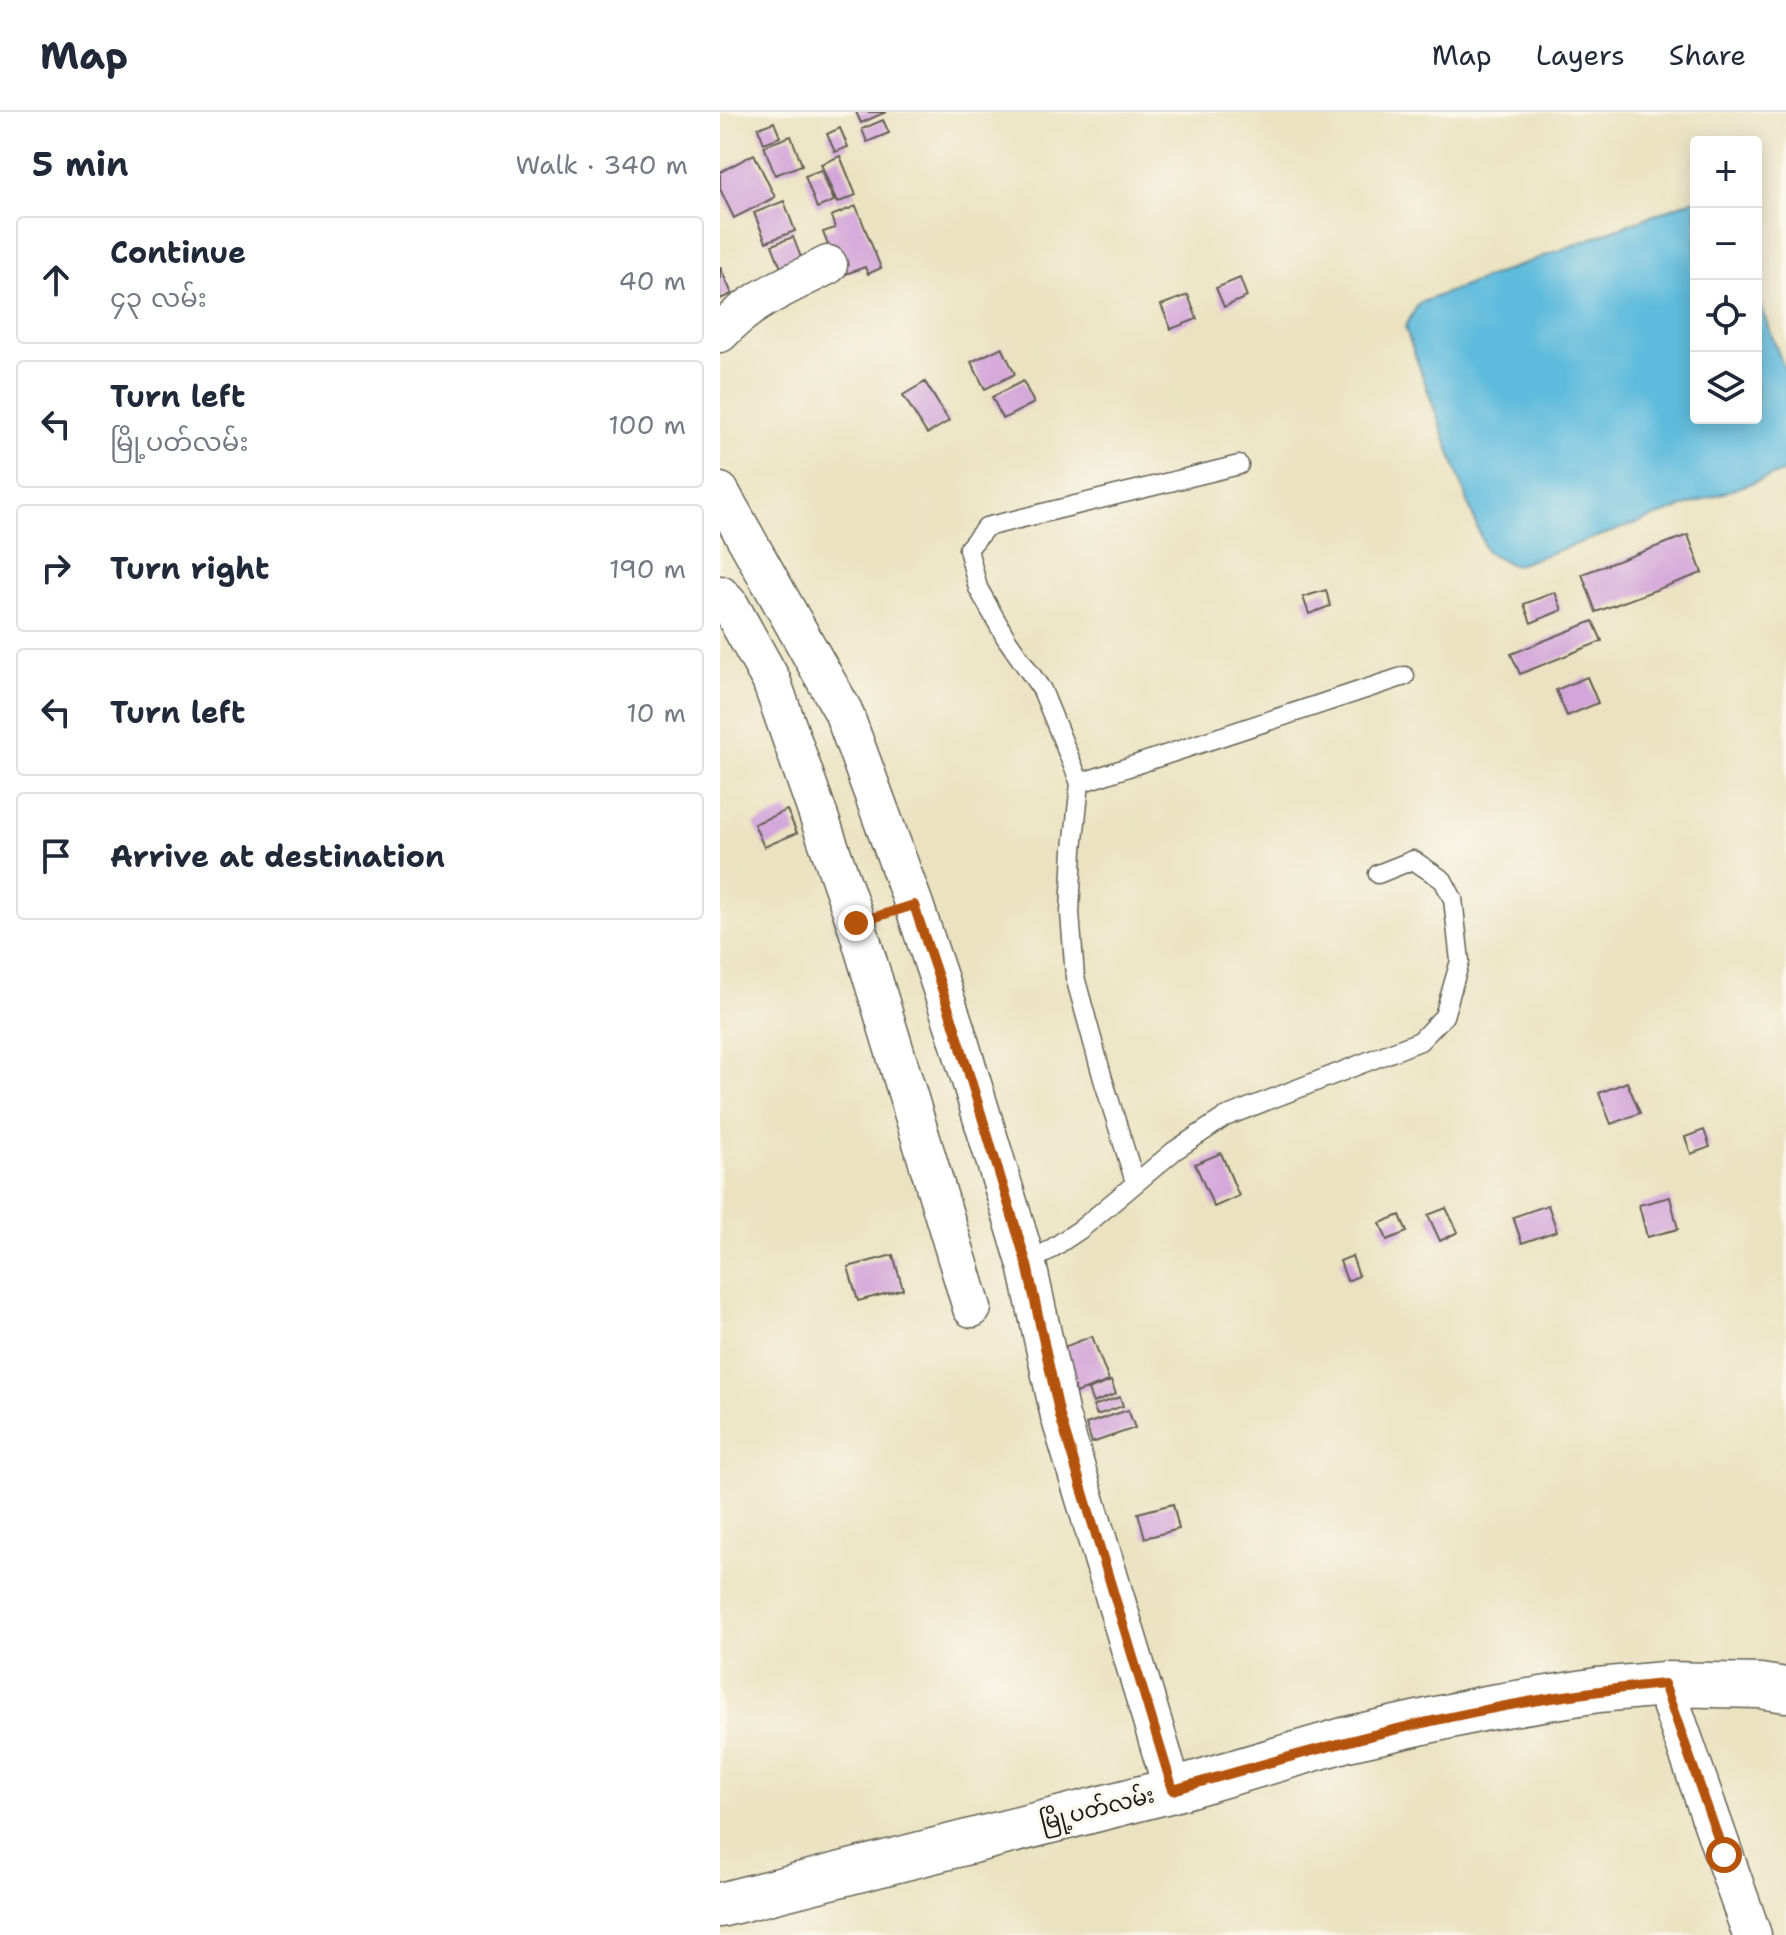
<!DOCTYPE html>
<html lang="en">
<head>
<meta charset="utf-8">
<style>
	:root { --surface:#fff; --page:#f6f6f7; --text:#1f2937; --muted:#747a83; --line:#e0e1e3 }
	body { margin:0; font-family:"Shantell Sans","Noto Sans Myanmar",sans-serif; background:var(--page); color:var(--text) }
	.controls { position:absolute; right:24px; top:24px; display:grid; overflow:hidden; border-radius:8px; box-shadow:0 4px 20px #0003 }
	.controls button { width:72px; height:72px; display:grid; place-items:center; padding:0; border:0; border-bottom:2px solid var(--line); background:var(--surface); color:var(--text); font:40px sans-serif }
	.stop { position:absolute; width:24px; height:24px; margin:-18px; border:6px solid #b45309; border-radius:50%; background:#fff }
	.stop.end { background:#b45309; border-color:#fff; box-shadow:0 2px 8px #0008 }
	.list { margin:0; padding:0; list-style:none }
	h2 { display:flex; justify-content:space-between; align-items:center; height:104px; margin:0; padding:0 32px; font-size:34px }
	h2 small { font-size:26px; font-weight:400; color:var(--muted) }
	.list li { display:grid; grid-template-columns:52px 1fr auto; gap:24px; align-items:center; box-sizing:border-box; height:128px; margin:0 16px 16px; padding:0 16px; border:2px solid var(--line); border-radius:8px }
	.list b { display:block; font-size:30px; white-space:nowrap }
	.list p { margin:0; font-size:26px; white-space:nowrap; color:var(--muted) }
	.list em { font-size:26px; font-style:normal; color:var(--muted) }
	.icon { flex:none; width:44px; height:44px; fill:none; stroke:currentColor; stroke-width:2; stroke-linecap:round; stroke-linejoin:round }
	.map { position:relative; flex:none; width:1066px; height:1823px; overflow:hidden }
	header { display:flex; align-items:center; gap:48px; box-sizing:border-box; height:112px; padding:0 40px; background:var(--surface); border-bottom:2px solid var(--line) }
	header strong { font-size:38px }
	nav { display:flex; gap:44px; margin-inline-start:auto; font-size:28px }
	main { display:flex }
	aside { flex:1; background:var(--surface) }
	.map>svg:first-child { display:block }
	.water { fill:#5fbbdd; stroke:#3e6c7c; stroke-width:2 }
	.building { fill:#d3a5d9 }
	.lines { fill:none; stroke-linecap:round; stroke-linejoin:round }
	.service-casing { stroke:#646155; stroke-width:21 }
	.minor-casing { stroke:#646155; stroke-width:41 }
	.primary-casing { stroke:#646155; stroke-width:47 }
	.service { stroke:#fff; stroke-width:18 }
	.minor { stroke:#fff; stroke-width:38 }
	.primary { stroke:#fff; stroke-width:44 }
	.route { stroke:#b45309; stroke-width:10 }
	.labels { text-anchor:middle; stroke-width:6; stroke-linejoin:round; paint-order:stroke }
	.street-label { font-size:22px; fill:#1c1c1c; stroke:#fbf7ec }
</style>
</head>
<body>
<header>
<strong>Map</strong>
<nav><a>Map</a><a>Layers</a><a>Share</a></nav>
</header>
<main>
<aside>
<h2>5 min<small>Walk · 340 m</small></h2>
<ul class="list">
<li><svg class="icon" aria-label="ahead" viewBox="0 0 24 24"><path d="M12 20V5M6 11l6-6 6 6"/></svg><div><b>Continue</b><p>၄၃ လမ်း</p></div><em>40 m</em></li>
<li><svg class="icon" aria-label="left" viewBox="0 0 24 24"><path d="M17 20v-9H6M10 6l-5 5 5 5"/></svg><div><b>Turn left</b><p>မြို့ပတ်လမ်း</p></div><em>100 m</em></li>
<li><svg class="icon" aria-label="right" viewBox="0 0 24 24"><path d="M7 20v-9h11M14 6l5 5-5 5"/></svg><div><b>Turn right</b></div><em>190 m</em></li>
<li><svg class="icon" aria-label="left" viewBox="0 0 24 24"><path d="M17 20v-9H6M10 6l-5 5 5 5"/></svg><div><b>Turn left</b></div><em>10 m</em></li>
<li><svg class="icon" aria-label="arrive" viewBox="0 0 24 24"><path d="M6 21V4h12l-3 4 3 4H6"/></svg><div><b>Arrive at destination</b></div></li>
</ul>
</aside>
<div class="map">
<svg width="1066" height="1823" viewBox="0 0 1066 1823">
	<rect width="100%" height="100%" fill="#fbf7ec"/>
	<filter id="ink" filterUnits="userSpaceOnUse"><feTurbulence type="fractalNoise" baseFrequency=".0125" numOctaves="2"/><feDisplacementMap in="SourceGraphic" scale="16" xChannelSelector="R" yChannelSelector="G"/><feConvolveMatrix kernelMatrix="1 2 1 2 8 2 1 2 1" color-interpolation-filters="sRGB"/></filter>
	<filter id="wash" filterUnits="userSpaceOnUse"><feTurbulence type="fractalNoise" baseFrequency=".006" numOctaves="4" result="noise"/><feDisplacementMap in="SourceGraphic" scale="32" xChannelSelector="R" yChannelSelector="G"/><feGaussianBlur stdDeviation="1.8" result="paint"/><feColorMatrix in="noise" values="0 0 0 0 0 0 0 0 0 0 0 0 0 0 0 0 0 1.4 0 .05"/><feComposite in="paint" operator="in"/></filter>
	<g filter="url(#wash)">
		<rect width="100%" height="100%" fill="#eae2c0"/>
		<path class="water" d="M976 87V306H1036V182L1066 261V359L794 454 766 440 685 215 699 191Z"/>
		<g id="blocks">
			<path class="building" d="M136 0H166L141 11Z
				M163 8 169 21 147 30 142 17Z
				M54 10 60 25 44 31 38 16Z
				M120 16 128 35 115 40 107 22Z
				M71 24 82 53 55 63 44 34Z
				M34 42 55 85 14 106 0 77V60Z
				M120 44 136 83 117 91 101 52Z
				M101 58 114 89 97 96 85 64Z
				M64 89 75 119 46 130 34 101Z
				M136 94 161 156 148 162 145 155 120 164 103 120 115 116 111 104Z
				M73 125 82 148 61 156 52 133Z
				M0 155 12 182 0 187Z
				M520 166 527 185 504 195 496 176Z
				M468 183 477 207 451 217 441 193Z
				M282 235 295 262 265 277 251 250Z
				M303 269 314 291 283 307 272 285Z
				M205 270 229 309 207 322 183 283Z
				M968 423 982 461 876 500 862 462Z
				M606 478 610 494 589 502 583 485Z
				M835 480 842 498 811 511 804 492Z
				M873 509 882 529 800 562 791 542Z
				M867 565 878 591 847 604 836 578Z
				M67 698 77 721 44 735 34 712Z
				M907 970 920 1001 891 1012 879 981Z
				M984 1018 990 1035 971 1042 965 1025Z
				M501 1041 519 1084 494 1095 475 1052Z
				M950 1085 958 1117 927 1125 919 1093Z
				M828 1093 837 1119 802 1131 793 1105Z
				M726 1096 738 1120 720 1129 708 1103Z
				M680 1103 687 1120 667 1128 660 1111Z
				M173 1143 183 1177 138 1189 128 1155Z
				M632 1144 639 1164 627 1169 620 1149Z
				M372 1224 389 1269 356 1281 339 1237Z
				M391 1269 396 1282 373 1291 368 1278Z
				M400 1285 403 1294 377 1303 373 1294Z
				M408 1298 415 1316 372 1331 366 1312Z
				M453 1392 459 1417 425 1426 418 1401Z"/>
		</g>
	</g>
	<g filter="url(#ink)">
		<use href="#blocks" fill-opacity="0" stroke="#646155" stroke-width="2"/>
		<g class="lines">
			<g class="service-casing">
				<path id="service" d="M360 671 685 564
					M415 1070 383 967 355 865 350 801 353 737 360 671 322 578 286 526 258 476 248 437 266 415 519 353
					M307 1153 361 1117 454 1039 505 1005 700 929 724 904 740 849 733 787 723 768 693 748 658 762"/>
			</g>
			<g class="minor-casing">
				<path id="minor" d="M0 221C30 188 69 173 108 153
					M0 380 123 599 194 793 235 916 307 1153 340 1304 453 1678
					M0 483 10 494 51 568 136 811 252 1196
					M944 1572 1032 1823"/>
			</g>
			<g class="primary-casing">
				<path id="primary" d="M0 1793 453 1678 627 1627 766 1596 878 1578 944 1572 1040 1574 1066 1578"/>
			</g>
			<use href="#service" class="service"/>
			<use href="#minor" class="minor"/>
			<use href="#primary" class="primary"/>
		</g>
	</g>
	<g class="lines" filter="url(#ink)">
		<path class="route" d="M136 811 194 793 235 916 307 1153 340 1304 453 1678C618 1630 772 1587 944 1572L1004 1743"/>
	</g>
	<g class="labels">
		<g class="street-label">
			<text transform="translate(377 1696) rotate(-14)" y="8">မြို့ပတ်လမ်း</text>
		</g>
	</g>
</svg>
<div class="controls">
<button>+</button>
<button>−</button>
<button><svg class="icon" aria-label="locate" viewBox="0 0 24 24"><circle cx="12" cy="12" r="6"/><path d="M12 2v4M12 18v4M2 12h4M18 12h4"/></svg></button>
<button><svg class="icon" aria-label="layers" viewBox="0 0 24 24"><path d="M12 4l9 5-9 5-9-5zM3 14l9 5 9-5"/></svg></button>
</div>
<div class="stop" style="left:1004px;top:1743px"></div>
<div class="stop end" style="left:136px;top:811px"></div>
</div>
</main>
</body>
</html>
